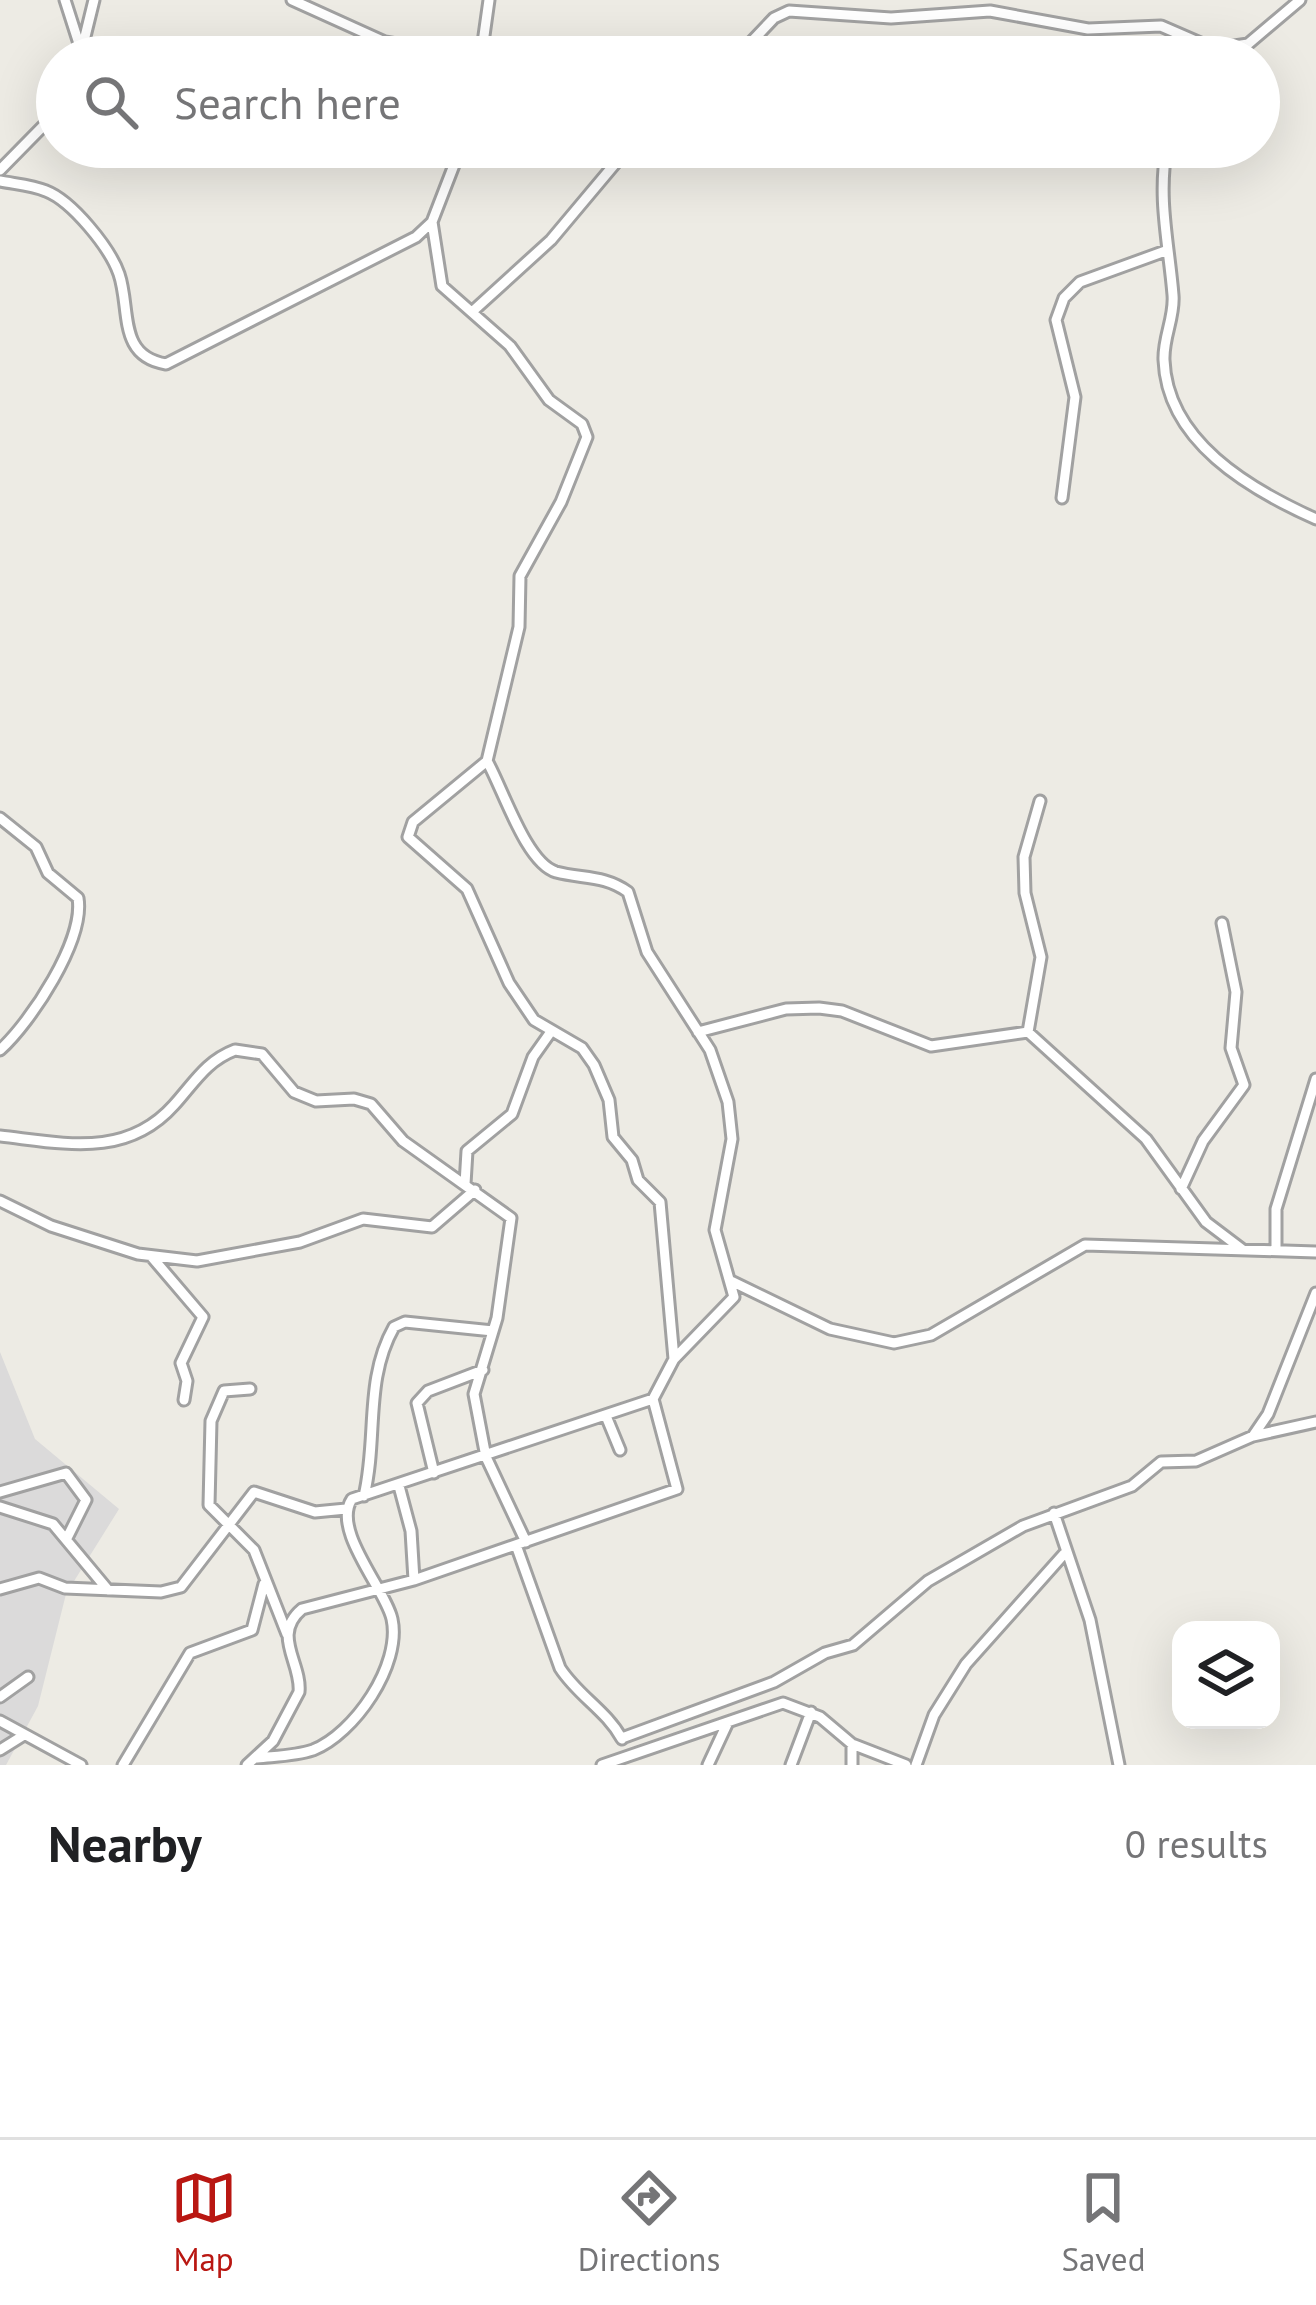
<!DOCTYPE html>
<html lang="en">
<head>
<meta charset="utf-8">
<style>
	:root { --surface:#fff; --page:#f6f6f6; --text:#202124; --muted:#757577; --line:#e0e0e0; --accent:#b91712 }
	body { margin:0; font-family:"PT Sans",sans-serif; background:var(--page); color:var(--text) }
	.controls { position:absolute; right:36px; bottom:36px; display:grid; overflow:hidden; border-radius:24px; box-shadow:0 12px 48px #0002 }
	.controls button { width:108px; height:108px; display:grid; place-items:center; padding:0; border:0; border-bottom:3px solid var(--line); background:var(--surface); color:var(--text); font:60px sans-serif }
	.list { margin:0; padding:0; list-style:none }
	h2 { display:flex; justify-content:space-between; align-items:center; height:156px; margin:0; padding:0 48px; font-size:51px }
	h2 small { font-size:39px; font-weight:400; color:var(--muted) }
	.icon { flex:none; width:66px; height:66px; fill:none; stroke:currentColor; stroke-width:2; stroke-linecap:round; stroke-linejoin:round }
	.map { position:relative; flex:none; width:1316px; height:1765px; overflow:hidden }
	.search { position:absolute; background:var(--surface); box-shadow:0 12px 48px #0002; left:36px; right:36px; top:36px; height:132px; display:flex; align-items:center; gap:30px; box-sizing:border-box; padding:0 42px; border-radius:66px; color:var(--muted); font-size:45px }
	.sheet { height:372px; background:var(--surface) }
	nav { display:flex; justify-content:space-around; align-items:center; box-sizing:border-box; height:168px; border-top:3px solid var(--line); background:var(--surface); font-size:33px; color:var(--muted) }
	nav a { display:grid; justify-items:center; gap:6px }
	nav .on { color:var(--accent) }
	.map>svg:first-child { display:block }
	.residential { fill:#dbdada }
	.lines { fill:none; stroke-linecap:round; stroke-linejoin:round }
	.street-casing { stroke:#a1a1a1; stroke-width:15 }
	.street { stroke:#fff; stroke-width:9 }
</style>
</head>
<body>
<div class="map">
<svg width="1316" height="1765" viewBox="0 0 1316 1765">
	<rect width="100%" height="100%" fill="#edebe4"/>
	<path class="residential" d="M0 1352 35 1439 119 1509 66 1594 38 1706 6 1765H0Z"/>
	<g class="lines">
		<g class="street-casing">
			<path id="street" d="M65 0 81 50
				M292 0 385 42 469 57
				M80 57 94 0
				M481 57 489 0
				M737 57 774 18 789 11 891 18 990 11 1088 29 1161 26 1214 49 1248 44 1300 0
				M1167 147C1157 197 1169 245 1173 295 1175 317 1163 337 1164 360 1167 441 1249 489 1316 519
				M0 170 57 112
				M0 181C15 184 32 185 46 191 72 201 110 248 119 274 131 309 117 356 166 364L416 237 432 222 461 147
				M432 222 442 286 510 346 549 400 582 424 587 437 561 502 520 576 519 627 487 761 413 822 408 837 467 889 509 983 534 1020 582 1048 594 1065 609 1100 613 1137 632 1160 638 1180 660 1202 674 1359
				M473 311 551 240 629 147
				M1062 498 1075 397 1056 320 1064 298 1080 282 1168 250
				M1040 801 1024 857 1025 893 1041 957 1028 1032 1146 1139 1206 1222 1243 1250
				M0 818 36 847 48 873 78 898C85 940 31 1022 0 1050
				M698 1032 786 1009 819 1008 842 1011 931 1046 1028 1032
				M0 1136C63 1143 126 1159 174 1105 194 1083 206 1061 235 1050L262 1054 294 1092 316 1101 354 1099 371 1104 403 1141 511 1218 497 1318 474 1394 486 1457 526 1542
				M465 1184 467 1151 512 1114 533 1057 550 1033
				M1181 1189 1203 1141 1244 1085 1231 1048 1236 992 1222 923
				M0 1201 51 1226 138 1254 197 1261 300 1242 363 1219 432 1227 475 1190
				M1276 1247V1209L1316 1079
				M151 1256 203 1317 181 1363 187 1381 184 1400
				M731 1281 830 1329 894 1343 931 1335 1085 1245 1316 1252
				M250 1389 224 1391 211 1421 209 1505 254 1550 287 1634
				M606 1416 620 1450
				M1253 1436 1316 1422
				M434 1473 417 1403 428 1391 483 1370
				M399 1486 411 1531 414 1580
				M0 1492 66 1473 86 1500 67 1538
				M364 1496C378 1438 364 1380 394 1327L405 1322 493 1331
				M0 1507 53 1524 108 1590
				M1054 1513 1090 1620 1119 1765
				M516 1545 560 1668C578 1696 606 1710 622 1739
				M0 1589 39 1578 65 1588 161 1592 181 1587 254 1492 315 1512 346 1509
				M0 1697 28 1677
				M0 1721 81 1765
				M622 1738 774 1682 825 1653 853 1645 928 1581 1023 1526 1132 1486 1161 1462 1196 1461 1253 1436 1268 1414 1316 1293
				M0 1750 24 1735
				M257 1758C275 1756 295 1756 313 1750 354 1734 402 1665 392 1619 386 1590 331 1530 352 1499L653 1399
				M123 1765 190 1653 252 1630 264 1584
				M247 1765 273 1741 299 1692C302 1663 271 1635 302 1609L414 1580 677 1489 653 1399 674 1359 734 1297 715 1230 732 1139 728 1102 710 1050 647 952 628 892C604 875 583 879 556 872 526 863 503 789 487 761
				M602 1765 783 1703 820 1717 852 1744 906 1765
				M708 1765 728 1722
				M791 1765 811 1712
				M852 1765V1744
				M916 1765 934 1715 966 1664 1064 1554"/>
		</g>
		<use href="#street" class="street"/>
	</g>
</svg>
<div class="controls">
<button><svg class="icon" aria-label="layers" viewBox="0 0 24 24"><path d="M12 4l9 5-9 5-9-5zM3 14l9 5 9-5"/></svg></button>
</div>
<div class="search"><svg class="icon" aria-label="search" viewBox="0 0 24 24"><circle cx="10" cy="10" r="6"/><path d="M15 15l6 6"/></svg>Search here</div>
</div>
<section class="sheet">
<h2>Nearby<small>0 results</small></h2>
<ul class="list">
</ul>
</section>
<nav>
<a class="on"><svg class="icon" aria-label="map" viewBox="0 0 24 24"><path d="M3 6l6-2 6 2 6-2v14l-6 2-6-2-6 2zM9 4v14M15 6v14"/></svg>Map</a>
<a><svg class="icon" aria-label="directions" viewBox="0 0 24 24"><path d="M12 3l9 9-9 9-9-9zM9 14v-3h6M13 9l2 2-2 2"/></svg>Directions</a>
<a><svg class="icon" aria-label="saved" viewBox="0 0 24 24"><path d="M7 4h10v16l-5-4-5 4z"/></svg>Saved</a>
</nav>
</body>
</html>
